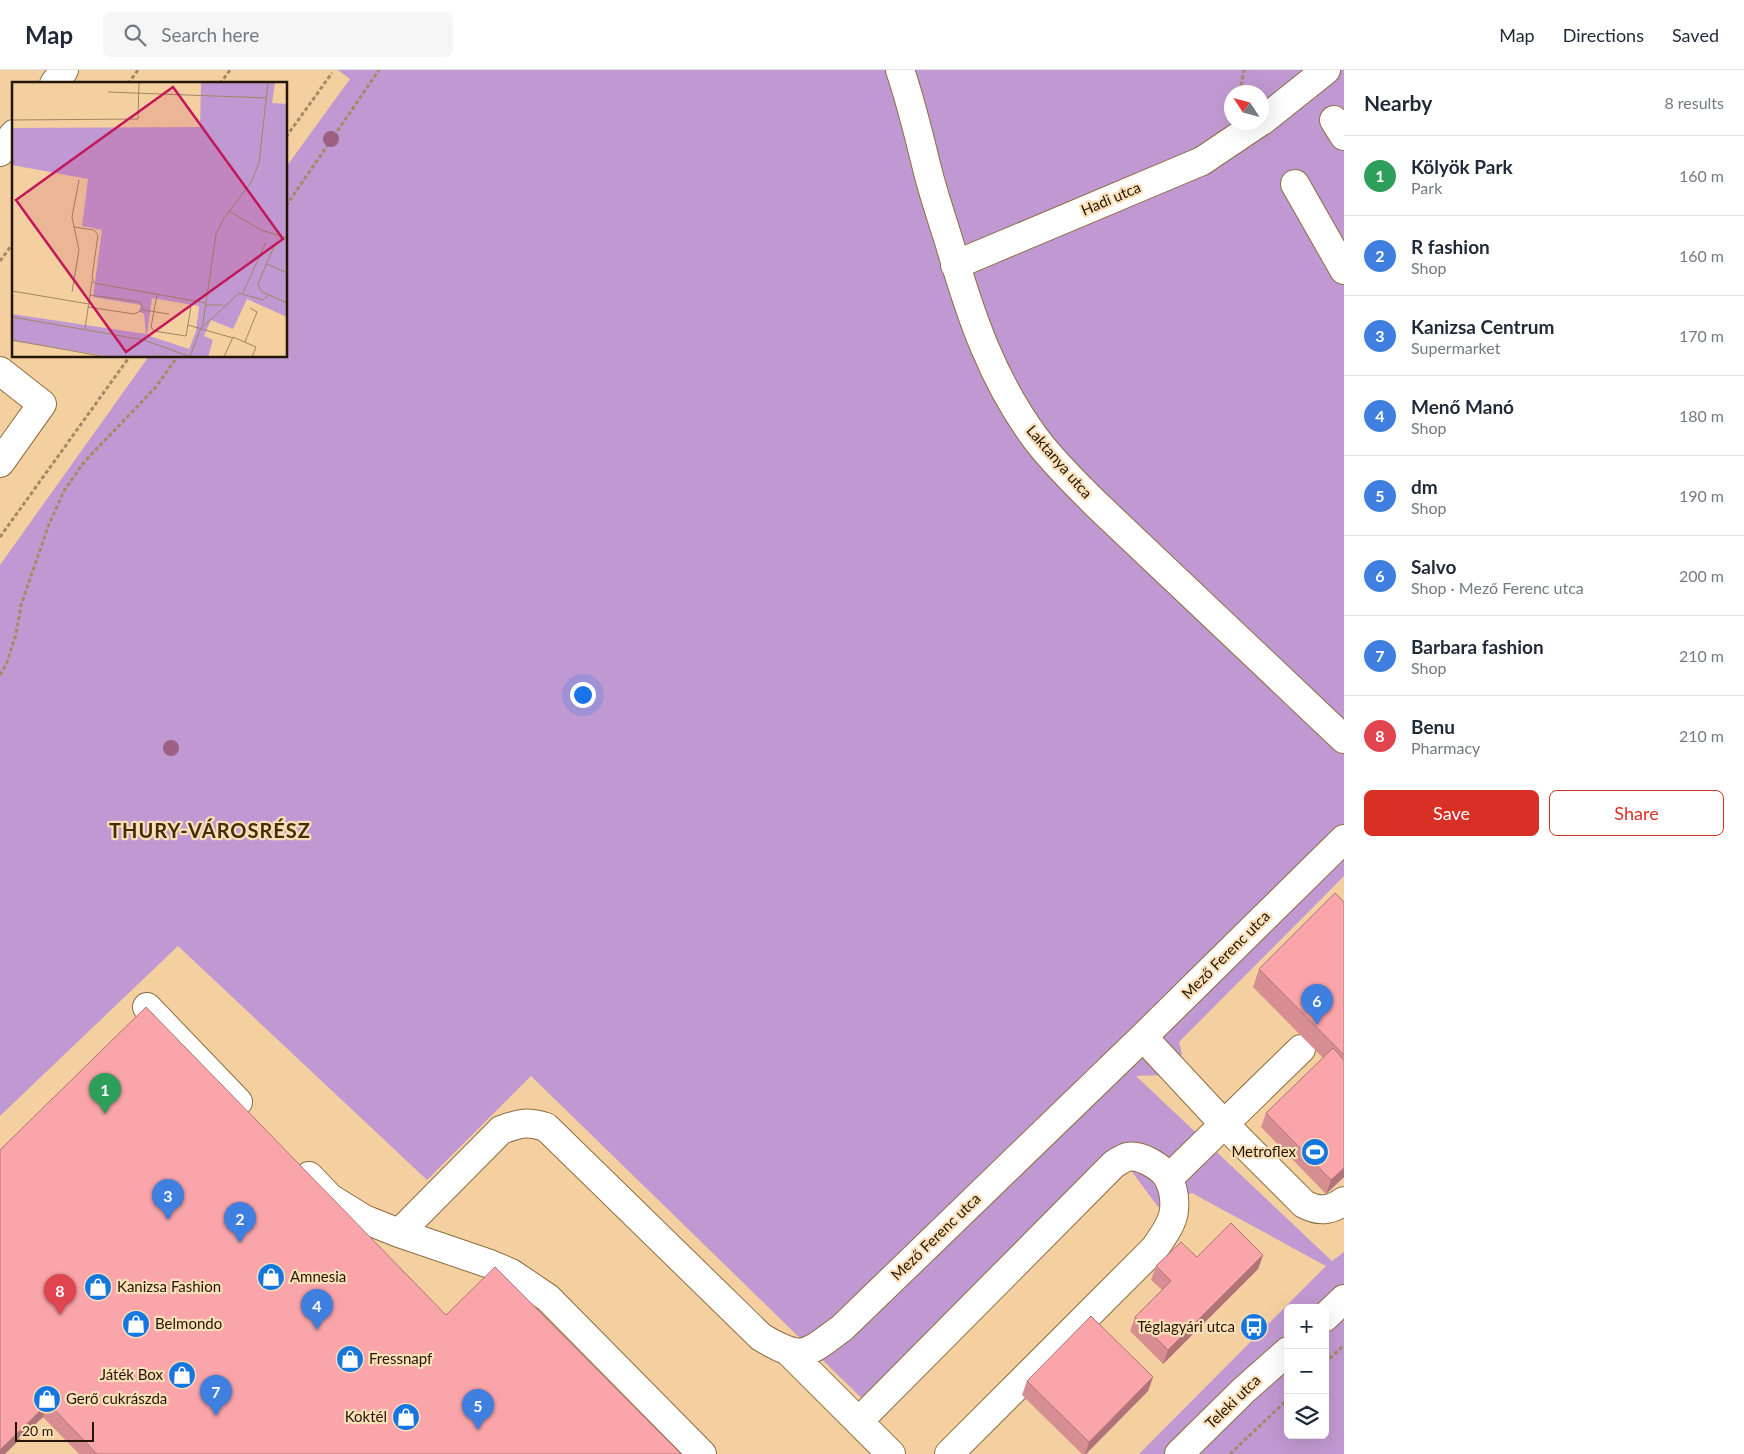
<!DOCTYPE html>
<html lang="en">
<head>
<meta charset="utf-8">
<style>
	:root { --surface:#fff; --page:#f6f6f7; --text:#1f2937; --muted:#747a83; --line:#e0e1e3; --accent:#d93025 }
	body { margin:0; font-family:Lato,sans-serif; background:var(--page); color:var(--text) }
	.controls { position:absolute; right:15px; bottom:15px; display:grid; overflow:hidden; border-radius:8px; box-shadow:0 5px 20px #0002 }
	.controls button { width:45px; height:45px; display:grid; place-items:center; padding:0; border:0; border-bottom:1px solid var(--line); background:var(--surface); color:var(--text); font:25px sans-serif }
	.compass { position:absolute; left:1224px; top:15px; width:45px; height:45px; border-radius:50%; background:var(--surface); box-shadow:0 5px 20px #0002; rotate:306deg }
	.scale { position:absolute; left:15px; bottom:12px; width:79px; box-sizing:border-box; padding-left:5px; border:2px solid #231704; border-top:0; font-size:14px; line-height:18px; white-space:nowrap; color:#231704; -webkit-text-stroke:4px #fbdfb8; paint-order:stroke }
	.you { position:absolute; left:582px; top:624px; width:18px; height:18px; margin:-12px; border:4px solid #fff; border-radius:50%; background:#1a73e8; box-shadow:0 0 0 8px #1a73e833 }
	.badge { display:grid; place-items:center; width:32px; height:32px; border-radius:50%; background:var(--accent); color:#fff; font-size:16px; font-weight:700 }
	.pin { position:absolute; translate:-50% -41px; filter:drop-shadow(0 1px 2px #0008) }
	.pin::after { content:''; position:absolute; top:26px; width:18px; height:15px; background:inherit; clip-path:polygon(0 0,100% 0,50% 100%) }
	.list { margin:0; padding:0; list-style:none }
	h2 { display:flex; justify-content:space-between; align-items:center; height:65px; margin:0; padding:0 20px; font-size:21px }
	h2 small { font-size:16px; font-weight:400; color:var(--muted) }
	.list li { display:grid; grid-template-columns:32px 1fr auto; gap:15px; align-items:center; box-sizing:border-box; height:80px; padding:0 20px; border-top:1px solid var(--line) }
	.list b { display:block; font-size:19px; white-space:nowrap }
	.list p { margin:0; font-size:16px; white-space:nowrap; color:var(--muted) }
	.list em { font-size:16px; font-style:normal; color:var(--muted) }
	.actions { display:flex; gap:10px; padding:15px 20px }
	.actions a { flex:1; padding:11px 0; border:1px solid var(--accent); border-radius:8px; text-align:center; font-size:18px; color:var(--accent) }
	.actions .main { background:var(--accent); color:#fff }
	.icon { flex:none; width:28px; height:28px; fill:none; stroke:currentColor; stroke-width:2; stroke-linecap:round; stroke-linejoin:round }
	.map { position:relative; flex:none; width:1344px; height:1384px; overflow:hidden }
	header { display:flex; align-items:center; gap:30px; box-sizing:border-box; height:70px; padding:0 25px; background:var(--surface); border-bottom:1px solid var(--line) }
	header strong { font-size:24px }
	nav { display:flex; gap:28px; margin-inline-start:auto; font-size:18px }
	.search { width:350px; height:45px; background:var(--page); display:flex; align-items:center; gap:12px; box-sizing:border-box; padding:0 18px; border-radius:8px; color:var(--muted); font-size:19px }
	main { display:flex }
	aside { flex:1; background:var(--surface) }
	.map>svg:first-child { display:block }
	.green { fill:#c199d2; fill-rule:evenodd }
	.lines { fill:none; stroke-linecap:round; stroke-linejoin:round }
	.minor-casing { stroke:#8d6d40; stroke-width:30 }
	.major-casing { stroke:#8d6d40; stroke-width:30 }
	.path { stroke:#a58a65; stroke-width:3; stroke-dasharray:4 2.5; stroke-linecap:butt }
	.minor { stroke:#fff; stroke-width:28 }
	.major { stroke:#fff; stroke-width:28 }
	.tree { fill:#9b6082 }
	.wall { fill:#d78e92 }
	.shaded-wall { fill:#af7477 }
	.building { fill:#faa5aa; stroke:#af7477 }
	.labels { text-anchor:middle; stroke-width:4.5; stroke-linejoin:round; paint-order:stroke }
	.street-label { font-size:15px; fill:#231704; stroke:#fbdfb8 }
	.poi-label { font-size:15px; fill:#231704; stroke:#fbdfb8; text-anchor:start }
	.district-label { font-size:20px; font-weight:bold; letter-spacing:1px; fill:#442e09; stroke:#fbdfb8 }
	.inset-road { fill:none; stroke:#a08662; stroke-width:1 }
	.view { fill:#c2185b; fill-opacity:0.15; stroke:#c2185b; stroke-width:2.5 }
	.inset-edge { fill:none; stroke:#231704; stroke-width:2.5 }
</style>
</head>
<body>
<header>
<strong>Map</strong>
<div class="search"><svg class="icon" aria-label="search" viewBox="0 0 24 24"><circle cx="10" cy="10" r="6"/><path d="M15 15l6 6"/></svg>Search here</div>
<nav><a>Map</a><a>Directions</a><a>Saved</a></nav>
</header>
<main>
<div class="map">
<svg width="1344" height="1384" viewBox="0 0 1344 1384">
	<rect width="100%" height="100%" fill="#f4d0a0"/>
	<path class="green" d="M338 0H1344V806L1179 972 1182 984 1163 1005 1136 1006 1332 1191 1344 1182V1384H1139L1326 1196 1192 1123 1158 1137 1130 1099 880 1346 531 1006 427 1110 178 876 0 1046V495L149 286H286V97L350 9ZM1232 22H1262V52H1232ZM1288 1238H1325V1365H1288Z"/>
	<g class="lines">
		<g class="minor-casing">
			<path id="minor" d="M900 0C912 35 920 71 929 106 935 129 943 152 950 175 970 244 992 310 1036 369 1054 393 1076 414 1097 435L1344 669
				M54 14 64 0
				M1334 50 1344 66
				M1262 51 1326 0
				M0 82 14 64
				M1295 114 1344 200
				M955 195 1202 91 1260 52
				M0 301 42 334 0 393
				M147 937 238 1032
				M1143 967 1224 1054 1304 1134C1319 1142 1330 1141 1344 1131
				M309 1106 330 1128 364 1149 399 1163 490 1194 511 1203 548 1228 702 1384
				M1169 1108 1301 979
				M399 1163 501 1060C521 1053 526 1051 546 1057L761 1267C803 1292 805 1285 842 1258L1143 967 1344 769
				M788 1281 891 1384
				M859 1351 1114 1094C1118 1092 1123 1088 1127 1087 1141 1084 1164 1098 1169 1110 1174 1120 1175 1130 1174 1140 1173 1154 1162 1167 1155 1178L949 1384"/>
		</g>
		<g class="major-casing">
			<path id="major" d="M1325 1247 1344 1229
				M1179 1384 1244 1320 1288 1281"/>
		</g>
		<path class="path" d="M128 14 138 0
			M220 14 230 0
			M1240 22 1244 0
			M286 67 332 3
			M286 136 379 0
			M0 191 14 172
			M0 467 130 286
			M0 605 6 595 16 564 21 535 49 454 64 421 85 391 155 318 178 286
			M1325 1293 1344 1275
			M1230 1384 1288 1329"/>
		<use href="#minor" class="minor"/>
		<use href="#major" class="major"/>
	</g>
	<g class="tree">
		<circle cx="331" cy="69" r="8"/>
		<circle cx="171" cy="678" r="8"/>
	</g>
	<path class="wall" d="M1344 832V1107L1326 1124 1261 1057 1266 1043 1323 988 1253 917 1259 899Z
		M0 1080 446 1245 681 1384H79L43 1347Z
		M1263 1185 1258 1199 1163 1294 1130 1261 1135 1247 1162 1220 1151 1210 1156 1196 1197 1187Z
		M1153 1307 1148 1321 1086 1384H1082L1022 1325 1027 1311Z"/>
	<path class="shaded-wall" d="M1344 1098V1107L1326 1124 1331 1110Z
		M1263 1185 1258 1199 1163 1294 1168 1280Z
		M1153 1307 1148 1321 1086 1384H1085L1089 1372Z
		M48 1333 43 1347 5 1384H0V1380Z"/>
	<path class="building" d="M1335 823 1344 832V985L1259 899Z
		M146 937 446 1245 495 1197 681 1384H97L48 1333 0 1380V1080Z
		M1333 978 1344 990V1098L1331 1110 1266 1043Z
		M1231 1153 1263 1185 1168 1280 1135 1247 1171 1211 1156 1196 1181 1172 1197 1187Z
		M1091 1246 1153 1307 1089 1372 1027 1311Z"/>
	<defs>
		<g id="stadium-disc" transform="scale(1.4375)"><circle r="9.5" fill="#1676df" stroke="#fbdfb8"/><path d="M0-5a6.5 5 0 1 0 0 10a6.5 5 0 1 0 0-10ZM-3.5-1.8h7v3.6h-7Z" fill="#fff"/></g>
		<g id="shop-disc" transform="scale(1.4375)"><circle r="9.5" fill="#1676df" stroke="#fbdfb8"/><path d="M-5-2.5h2.3a2.7 3.5 0 0 1 5.4 0H5L5.5 6h-11ZM-1.5-2.5h3a1.5 2.3 0 0 0-3 0Z" fill="#fff"/></g>
		<g id="bus-disc" transform="scale(1.4375)"><circle r="9.5" fill="#1676df" stroke="#fbdfb8"/><path d="M-5-6H5V4H4V6H2V4H-2V6H-4V4H-5ZM-3.5-4V0h7V-4ZM-3.5 1.2v1.5H-2V1.2ZM2 1.2v1.5H3.5V1.2Z" fill="#fff"/></g>
	</defs>
	<g fill-rule="evenodd">
		<use href="#stadium-disc" x="1315" y="1082"/>
		<use href="#shop-disc" x="271" y="1207"/>
		<use href="#shop-disc" x="98" y="1217"/>
		<use href="#shop-disc" x="136" y="1254"/>
		<use href="#bus-disc" x="1254" y="1257"/>
		<use href="#shop-disc" x="350" y="1289"/>
		<use href="#shop-disc" x="182" y="1305"/>
		<use href="#shop-disc" x="47" y="1329"/>
		<use href="#shop-disc" x="406" y="1347"/>
	</g>
	<g class="labels">
		<g class="street-label">
			<text transform="translate(1111 129) rotate(-23)" y="5">Hadi utca</text>
			<text transform="translate(1059 392) rotate(49)" y="5">Laktanya utca</text>
			<text transform="translate(1226 885) rotate(-45)" y="5">Mező Ferenc utca</text>
			<text transform="translate(936 1167) rotate(-44)" y="5">Mező Ferenc utca</text>
			<text transform="translate(1233 1332) rotate(-44)" y="5">Teleki utca</text>
		</g>
		<g class="poi-label">
			<text x="1296" y="1087" text-anchor="end">Metroflex</text>
			<text x="290" y="1212">Amnesia</text>
			<text x="117" y="1222">Kanizsa Fashion</text>
			<text x="155" y="1259">Belmondo</text>
			<text x="1235" y="1262" text-anchor="end">Téglagyári utca</text>
			<text x="369" y="1294">Fressnapf</text>
			<text x="163" y="1310" text-anchor="end">Játék Box</text>
			<text x="66" y="1334">Gerő cukrászda</text>
			<text x="387" y="1352" text-anchor="end">Koktél</text>
		</g>
		<g class="district-label">
			<text x="210" y="768">THURY-VÁROSRÉSZ</text>
		</g>
	</g>
	<g transform="translate(12 12)">
		<rect width="275" height="275" fill="#f4d0a0"/>
		<path d="M189 0H263L260 21 275 22V235L235 217 221 247 199 238 192 254 201 258 196 275H101L0 259V232L134 252 132 232 127 229 129 223 81 215 90 148 70 144 76 97 0 83V46L188 45ZM140 216 187 224 184 249 177 267 135 253Z" fill="#c199d2" fill-rule="evenodd"/>
		<path class="inset-road" d="M96 10 255 16M0 38 126 37 127 0M217 129 249 148 275 156M62 145 82 148 86 153 80 195 82 201 194 221M255 182 275 191M0 209 77 222M60 210 67 168 60 135 67 98M231 211 254 160M145 213 139 245 142 249 174 254 179 225M257 213 249 209 246 202 264 160M194 223H211M76 225 122 232 131 228 128 220 78 213M131 228 157 232M0 235 132 258 179 275M176 243 221 256M191 245 227 211 251 218 257 213 275 221M73 247 80 199M0 258 94 275M233 260 245 230 238 226M178 274 191 241 204 152 212 136 238 102 247 81 256 0M212 275 221 255 244 265 240 275"/>
		<path class="view" d="M161 5 271 157 114 270 4 118Z"/>
		<rect width="275" height="275" class="inset-edge"/>
	</g>
</svg>
<div class="controls">
<button>+</button>
<button>−</button>
<button><svg class="icon" aria-label="layers" viewBox="0 0 24 24"><path d="M12 4l9 5-9 5-9-5zM3 14l9 5 9-5"/></svg></button>
</div>
<svg class="compass" viewBox="-18 -18 36 36"><path d="M0-13l5 13h-10z" fill="#e53935"/><path d="M0 13l5-13h-10z" fill="#747a83"/></svg>
<div class="scale">20 m</div>
<div class="you"></div>
<div class="pin badge" style="left:105px;top:1044px;background:#2e9e5b">1</div>
<div class="pin badge" style="left:240px;top:1173px;background:#3f7fe0">2</div>
<div class="pin badge" style="left:168px;top:1150px;background:#3f7fe0">3</div>
<div class="pin badge" style="left:317px;top:1260px;background:#3f7fe0">4</div>
<div class="pin badge" style="left:478px;top:1360px;background:#3f7fe0">5</div>
<div class="pin badge" style="left:1317px;top:955px;background:#3f7fe0">6</div>
<div class="pin badge" style="left:216px;top:1346px;background:#3f7fe0">7</div>
<div class="pin badge" style="left:60px;top:1245px;background:#e0444e">8</div>
</div>
<aside>
<h2>Nearby<small>8 results</small></h2>
<ul class="list">
<li><span class="badge" style="background:#2e9e5b">1</span><div><b>Kölyök Park</b><p>Park</p></div><em>160 m</em></li>
<li><span class="badge" style="background:#3f7fe0">2</span><div><b>R fashion</b><p>Shop</p></div><em>160 m</em></li>
<li><span class="badge" style="background:#3f7fe0">3</span><div><b>Kanizsa Centrum</b><p>Supermarket</p></div><em>170 m</em></li>
<li><span class="badge" style="background:#3f7fe0">4</span><div><b>Menő Manó</b><p>Shop</p></div><em>180 m</em></li>
<li><span class="badge" style="background:#3f7fe0">5</span><div><b>dm</b><p>Shop</p></div><em>190 m</em></li>
<li><span class="badge" style="background:#3f7fe0">6</span><div><b>Salvo</b><p>Shop · Mező Ferenc utca</p></div><em>200 m</em></li>
<li><span class="badge" style="background:#3f7fe0">7</span><div><b>Barbara fashion</b><p>Shop</p></div><em>210 m</em></li>
<li><span class="badge" style="background:#e0444e">8</span><div><b>Benu</b><p>Pharmacy</p></div><em>210 m</em></li>
</ul>
<div class="actions"><a class="main">Save</a><a>Share</a></div>
</aside>
</main>
</body>
</html>
